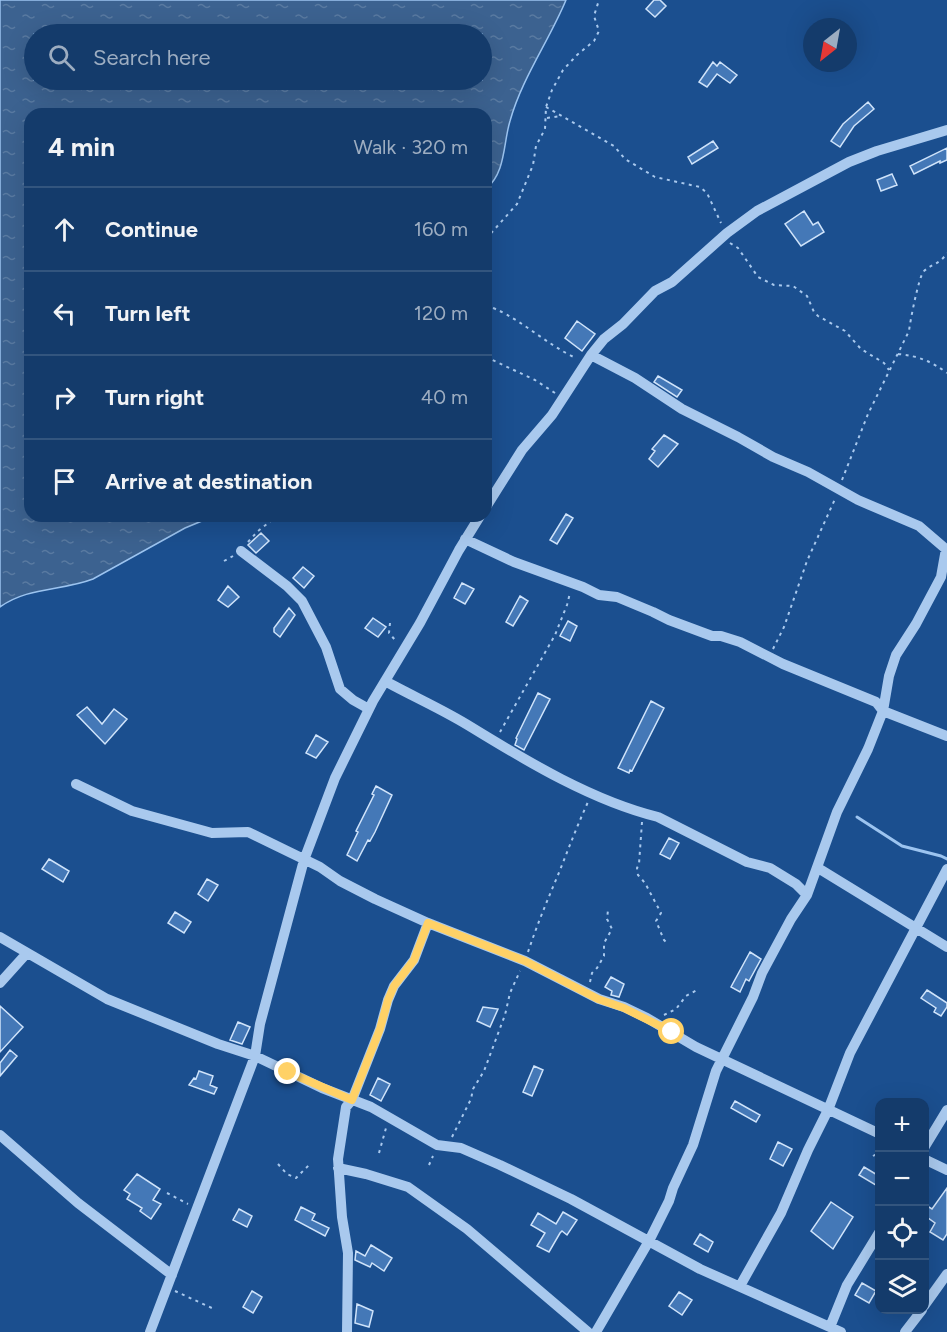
<!DOCTYPE html>
<html lang="en">
<head>
<meta charset="utf-8">
<style>
	:root { --surface:#143b6b; --page:#214673; --text:#f1f3f6; --muted:#9dadc1; --line:#33557e }
	body { margin:0; font-family:Figtree,sans-serif; background:var(--page); color:var(--text) }
	.controls { position:absolute; right:18px; bottom:18px; display:grid; overflow:hidden; border-radius:12px; box-shadow:0 6px 24px #0002 }
	.controls button { width:54px; height:54px; display:grid; place-items:center; padding:0; border:0; border-bottom:2px solid var(--line); background:var(--surface); color:var(--text); font:30px sans-serif }
	.compass { position:absolute; left:803px; top:18px; width:54px; height:54px; border-radius:50%; background:var(--surface); box-shadow:0 6px 24px #0002; rotate:211deg }
	.stop { position:absolute; width:18px; height:18px; margin:-14px; border:4px solid #ffd166; border-radius:50%; background:#fff }
	.stop.end { background:#ffd166; border-color:#fff; box-shadow:0 2px 6px #0008 }
	.list { margin:0; padding:0; list-style:none }
	h2 { display:flex; justify-content:space-between; align-items:center; height:78px; margin:0; padding:0 24px; font-size:26px }
	h2 small { font-size:20px; font-weight:400; color:var(--muted) }
	.list li { display:grid; grid-template-columns:39px 1fr auto; gap:18px; align-items:center; box-sizing:border-box; height:84px; padding:0 24px; border-top:2px solid var(--line) }
	.list b { display:block; font-size:22px; white-space:nowrap }
	.list em { font-size:20px; font-style:normal; color:var(--muted) }
	.icon { flex:none; width:33px; height:33px; fill:none; stroke:currentColor; stroke-width:2; stroke-linecap:round; stroke-linejoin:round }
	.map { position:relative; flex:none; width:947px; height:1332px; overflow:hidden }
	.search { position:absolute; background:var(--surface); box-shadow:0 6px 24px #0002; left:24px; top:24px; width:468px; height:66px; display:flex; align-items:center; gap:15px; box-sizing:border-box; padding:0 21px; border-radius:33px; color:var(--muted); font-size:22px }
	.panel { position:absolute; background:var(--surface); box-shadow:0 6px 24px #0002; left:24px; top:108px; width:468px; height:414px; border-radius:18px }
	.map>svg:first-child { display:block }
	.water { fill:url(#water-ripples); stroke:#9cc4f0; stroke-width:1.5; fill-rule:evenodd }
	.lines { fill:none; stroke-linecap:round; stroke-linejoin:round }
	.stream { stroke:#9cc4f0; stroke-width:3 }
	.building { fill:#4478b7; stroke:#cfe3fa; stroke-width:1.5 }
	.path { stroke:#a9c9ee; stroke-width:2; stroke-dasharray:3 4.5; stroke-linecap:butt }
	.minor { stroke:#a9c9ee; stroke-width:10 }
	.route { stroke:#ffd166; stroke-width:8 }
</style>
</head>
<body>
<div class="map">
<svg width="947" height="1332" viewBox="0 0 947 1332">
	<defs>
		<pattern id="water-ripples" width="26" height="14" patternUnits="userSpaceOnUse" patternTransform="scale(1.5)"><rect width="26" height="14" fill="#3c6290"/><path d="M2 4q2-2 4 0t4 0M15 11q2-2 4 0t4 0" fill="none" stroke="#597aa1"/></pattern>
	</defs>
	<rect width="100%" height="100%" fill="#1b4f8f"/>
	<path class="water" d="M0 0H566C549 41 522 78 510 121 503 144 506 172 486 189V114H30V516H214L185 528 93 579C62 591 27 587 0 607ZM34 34H482V80H34Z"/>
	<g class="lines">
		<path class="stream" d="M857 817 902 846 941 856 947 859"/>
	</g>
	<path class="building" d="M654 0H660L666 6 655 17 646 9Z
		M713 62 717 66 720 62 737 75 730 83 717 74 707 87 699 82Z
		M868 102 874 109 854 126 840 147 831 141 843 124Z
		M713 141 718 148 692 164 688 157Z
		M947 148V160L940 163V161L914 174 910 166Z
		M892 174 897 185 881 191 877 180Z
		M804 211 813 225 818 222 824 232 801 246 785 224Z
		M577 321 595 334 582 351 565 338Z
		M658 376 682 390 677 397 654 382Z
		M664 435 678 444 658 467 649 459 655 451 652 449Z
		M566 514 573 518 557 544 550 540Z
		M261 533 269 541 256 553 248 545Z
		M303 567 314 576 304 588 293 578Z
		M462 583 474 589 465 604 454 598Z
		M228 586 239 597 228 607 218 600Z
		M520 596 528 601 513 626 506 622Z
		M289 608 295 615 280 637 274 632V628Z
		M373 618 386 627 378 637 365 628Z
		M568 621 577 626 570 641 560 636Z
		M538 693 550 699 524 750 515 745 517 739 516 738Z
		M651 701 664 708 632 771 630 770 629 773 618 768Z
		M87 707 102 724 114 709 127 719 105 744 77 715Z
		M316 735 328 742 316 758 306 753Z
		M376 786 392 795 375 832 370 841 368 840 357 861 347 855 358 832 356 831 374 795 372 794Z
		M669 838 679 843 670 859 660 854Z
		M49 859 69 871 63 882 42 869Z
		M207 879 218 885 208 901 198 894Z
		M175 912 191 922 184 933 168 923Z
		M750 952 761 959 749 981 746 979 740 992 731 987Z
		M611 977 624 984 619 997 611 995 612 991 605 987Z
		M927 990 947 1003V1007L941 1016 934 1012 936 1008 921 998Z
		M0 1006 23 1027 0 1052Z
		M483 1007 498 1009 490 1027 477 1021Z
		M238 1022 250 1027 242 1044 230 1040Z
		M10 1050 17 1056 0 1076V1063Z
		M534 1066 543 1070 532 1096 523 1092Z
		M199 1071 213 1076 210 1085 217 1088 214 1094 189 1085 194 1078 196 1079Z
		M378 1078 390 1084 381 1101 370 1095Z
		M735 1101 760 1115 756 1122 731 1108Z
		M778 1142 792 1149 783 1166 770 1159Z
		M864 1167 879 1176V1187L859 1175Z
		M137 1174 160 1189 153 1200 161 1204 151 1219 140 1211 142 1208 127 1199 130 1194 124 1190Z
		M947 1188V1234L943 1240 930 1232 935 1223 924 1215V1204L932 1209Z
		M831 1202 853 1217 833 1249 811 1231Z
		M301 1207 315 1214 312 1220 329 1228 325 1236 295 1220Z
		M239 1209 252 1216 247 1227 233 1220Z
		M563 1212 577 1220 567 1235 562 1231 560 1233 549 1252 537 1246 545 1233 531 1225 538 1213 556 1224Z
		M700 1234 713 1242 708 1252 694 1244Z
		M371 1245 392 1258 384 1271 372 1263 370 1267 355 1260 356 1251 365 1256Z
		M862 1283 876 1291 869 1303 855 1295Z
		M252 1291 262 1297 253 1313 243 1307Z
		M679 1292 692 1300 682 1315 669 1306Z
		M357 1304 373 1311 369 1327 355 1323Z"/>
	<g class="lines">
		<path class="path" d="M546 107 614 146 625 159 655 177 700 187 707 193 721 223
			M547 118 561 116
			M486 239 517 204 533 165 536 146 545 129 546 107 552 90 563 70 577 55 594 41 599 31 594 16 599 0
			M730 243 738 248 758 277 774 285 793 286 807 296 814 312 818 316 845 331 861 349 884 363 889 370
			M486 306C511 311 548 346 576 358
			M898 354C918 356 931 361 947 373
			M486 357 535 380 555 393
			M842 480 868 414 909 331C910 322 919 275 924 271 933 263 939 265 947 253
			M248 542 258 531 277 516
			M224 561 233 556
			M390 623 389 633 396 641
			M773 649 784 627 807 561 835 499
			M500 732 555 635 567 605 570 593
			M642 822 639 864 637 868 638 875 645 883 661 913 656 921 664 940 667 943
			M528 952C537 925 547 901 558 875 568 850 577 826 588 802
			M590 982 592 973 597 968 604 956V943L612 929 607 919 608 910
			M664 1015 676 1009 686 996 697 990
			M452 1137 471 1099 473 1089 484 1071 505 1015 510 993 520 971
			M379 1153 386 1128
			M873 1156 880 1152
			M278 1164 287 1174 296 1178 309 1165
			M429 1165 433 1156
			M167 1193 188 1204
			M924 1202 928 1204
			M175 1291 214 1309"/>
		<path class="minor" d="M591 355 635 378 682 409 738 437 773 457 808 472 858 500 919 526 947 550
			M486 507 522 450 552 415 591 355 604 339 623 324 655 291 672 282 727 233 757 211 849 162 877 151 947 130
			M465 539 514 562 583 587 599 595 617 597 653 612 669 620 712 636H721L740 642 783 664 876 702 883 711 947 736
			M241 551 287 586 302 601 326 647 340 689 353 700 369 709
			M385 681C414 697 444 710 471 727 528 762 593 801 658 817L747 862 770 868 796 884 807 895
			M76 784 132 811 212 833 248 832 320 867 340 881 375 899 428 923 525 961 599 999 624 1007 647 1018 696 1047 880 1134
			M818 868 947 947
			M0 937 107 999 218 1044 255 1056 322 1088 371 1107 437 1145 461 1148 500 1165 571 1199 700 1269 841 1332
			M0 983 27 953
			M0 1135 78 1203 172 1275
			M924 1148 947 1110
			M924 1159 947 1170
			M338 1168 366 1174 408 1187 467 1229 588 1332
			M740 1286 781 1213 808 1150 828 1110 850 1053 947 869
			M924 1306 947 1274
			M830 1327 847 1285 880 1231
			M150 1332 255 1056 260 1024 304 860 335 778 373 701 420 623 459 550 480 516
			M347 1332 348 1253 342 1217 338 1159 346 1107 352 1100 380 1029 388 1000 394 986 414 960 428 923
			M596 1332 649 1241 669 1201 673 1188 693 1145 716 1071 753 997 762 973 791 919 807 895 837 812 868 749 883 711 889 676 896 655 916 624 941 577 946 549
			M905 1332 922 1310"/>
	</g>
	<g class="lines">
		<path class="route" d="M288 1072 352 1100 380 1029 388 1000 394 986 414 960 428 923 525 961 598 999 624 1008 672 1032"/>
	</g>
</svg>
<div class="controls">
<button>+</button>
<button>−</button>
<button><svg class="icon" aria-label="locate" viewBox="0 0 24 24"><circle cx="12" cy="12" r="6"/><path d="M12 2v4M12 18v4M2 12h4M18 12h4"/></svg></button>
<button><svg class="icon" aria-label="layers" viewBox="0 0 24 24"><path d="M12 4l9 5-9 5-9-5zM3 14l9 5 9-5"/></svg></button>
</div>
<svg class="compass" viewBox="-18 -18 36 36"><path d="M0-13l5 13h-10z" fill="#e53935"/><path d="M0 13l5-13h-10z" fill="#9dadc1"/></svg>
<div class="stop" style="left:672px;top:1032px"></div>
<div class="stop end" style="left:288px;top:1072px"></div>
<div class="search"><svg class="icon" aria-label="search" viewBox="0 0 24 24"><circle cx="10" cy="10" r="6"/><path d="M15 15l6 6"/></svg>Search here</div>
<section class="panel">
<h2>4 min<small>Walk · 320 m</small></h2>
<ul class="list">
<li><svg class="icon" aria-label="ahead" viewBox="0 0 24 24"><path d="M12 20V5M6 11l6-6 6 6"/></svg><div><b>Continue</b></div><em>160 m</em></li>
<li><svg class="icon" aria-label="left" viewBox="0 0 24 24"><path d="M17 20v-9H6M10 6l-5 5 5 5"/></svg><div><b>Turn left</b></div><em>120 m</em></li>
<li><svg class="icon" aria-label="right" viewBox="0 0 24 24"><path d="M7 20v-9h11M14 6l5 5-5 5"/></svg><div><b>Turn right</b></div><em>40 m</em></li>
<li><svg class="icon" aria-label="arrive" viewBox="0 0 24 24"><path d="M6 21V4h12l-3 4 3 4H6"/></svg><div><b>Arrive at destination</b></div></li>
</ul>
</section>
</div>
</body>
</html>
